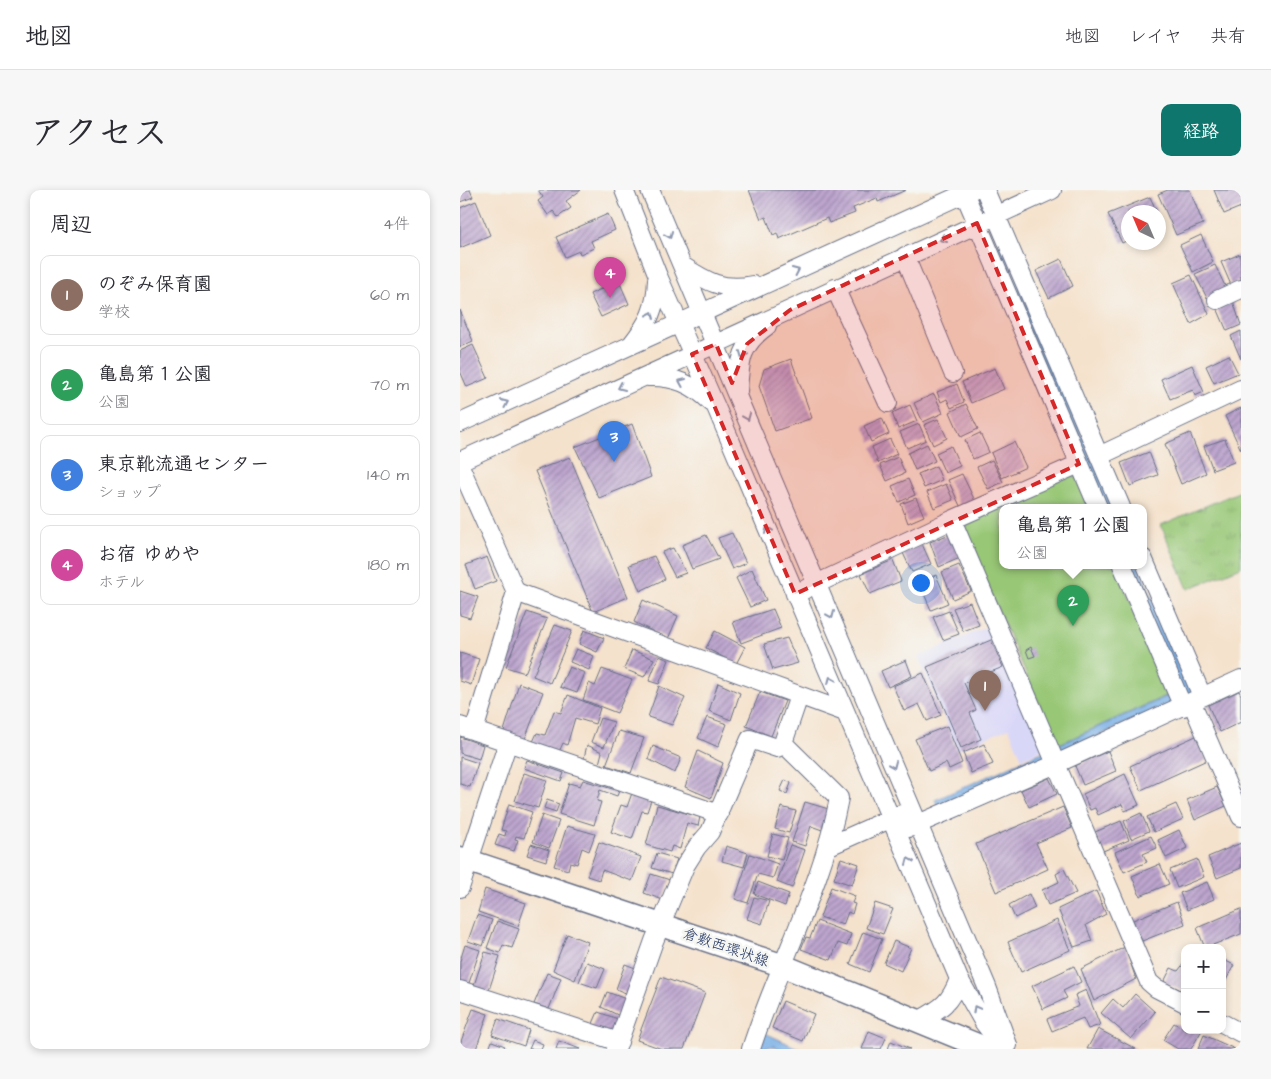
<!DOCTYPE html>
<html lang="ja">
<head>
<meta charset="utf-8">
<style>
	:root { --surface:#fff; --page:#f7f7f7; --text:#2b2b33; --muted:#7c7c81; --line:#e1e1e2; --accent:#0f766e }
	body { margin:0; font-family:"Architects Daughter","Klee One",sans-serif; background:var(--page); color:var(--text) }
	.controls { position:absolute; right:15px; bottom:15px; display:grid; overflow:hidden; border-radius:10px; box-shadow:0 2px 8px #0003 }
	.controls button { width:45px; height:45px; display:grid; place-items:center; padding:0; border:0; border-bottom:1px solid var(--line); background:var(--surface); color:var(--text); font:25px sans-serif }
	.compass { position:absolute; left:661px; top:15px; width:45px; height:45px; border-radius:50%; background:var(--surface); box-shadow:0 2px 8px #0003; rotate:316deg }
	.you { position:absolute; left:460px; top:392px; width:18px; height:18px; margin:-12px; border:4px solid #fff; border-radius:50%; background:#1a73e8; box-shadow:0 0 0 8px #1a73e833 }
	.badge { display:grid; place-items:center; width:32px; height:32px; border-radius:50%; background:var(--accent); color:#fff; font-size:16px; font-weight:700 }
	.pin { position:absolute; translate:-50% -41px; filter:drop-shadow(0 1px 2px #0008) }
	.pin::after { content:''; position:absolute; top:26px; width:18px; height:15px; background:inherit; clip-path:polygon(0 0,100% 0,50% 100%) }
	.popup { position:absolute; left:539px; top:314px; width:148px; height:65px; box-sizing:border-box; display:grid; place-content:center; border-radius:10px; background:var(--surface); filter:drop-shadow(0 1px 4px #0005); font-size:16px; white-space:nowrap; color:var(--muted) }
	.popup b { font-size:19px; color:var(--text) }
	.popup::after { content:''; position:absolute; left:50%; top:100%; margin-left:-10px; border:10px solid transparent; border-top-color:var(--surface) }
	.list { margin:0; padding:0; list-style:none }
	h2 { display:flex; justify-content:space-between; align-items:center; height:65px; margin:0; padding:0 20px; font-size:21px }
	h2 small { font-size:16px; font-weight:400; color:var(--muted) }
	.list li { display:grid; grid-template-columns:32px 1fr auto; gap:15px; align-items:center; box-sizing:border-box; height:80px; margin:0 10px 10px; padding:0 10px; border:1px solid var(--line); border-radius:10px }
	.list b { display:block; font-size:19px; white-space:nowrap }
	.list p { margin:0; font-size:16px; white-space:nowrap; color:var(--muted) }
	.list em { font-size:16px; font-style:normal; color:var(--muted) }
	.map { position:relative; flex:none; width:781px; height:859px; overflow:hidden; border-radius:10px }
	header { display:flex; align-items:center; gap:30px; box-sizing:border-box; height:70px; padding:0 25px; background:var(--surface); border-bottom:1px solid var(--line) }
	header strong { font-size:24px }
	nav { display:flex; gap:28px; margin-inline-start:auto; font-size:18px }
	.intro { display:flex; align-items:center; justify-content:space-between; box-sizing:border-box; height:120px; padding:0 30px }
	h1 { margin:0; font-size:35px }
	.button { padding:12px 22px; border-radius:10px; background:var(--accent); color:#fff; font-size:18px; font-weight:700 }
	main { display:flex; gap:30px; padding:0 30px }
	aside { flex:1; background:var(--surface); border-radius:10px; box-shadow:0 2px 8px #0003 }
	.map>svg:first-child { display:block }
	.built { fill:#d9d7f8 }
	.grass { fill:url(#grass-tufts); stroke:#5a7b6a }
	.green { fill:#98c776; stroke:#5a7b6a }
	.water { fill:#77aee6; stroke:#496ea2 }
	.building { fill:url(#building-hatch) }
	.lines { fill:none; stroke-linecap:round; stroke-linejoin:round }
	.minor-casing { stroke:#676e84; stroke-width:20 }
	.major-casing { stroke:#676e84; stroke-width:25 }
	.minor { stroke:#fff; stroke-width:18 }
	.major { stroke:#fff; stroke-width:22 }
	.oneway { stroke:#8d97ae }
	.marked { fill:#d62828; fill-opacity:0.2; stroke:#d62828; stroke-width:4; stroke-dasharray:10 6; stroke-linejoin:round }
	.labels { text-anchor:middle; stroke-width:5; stroke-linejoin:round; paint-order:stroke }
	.street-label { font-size:15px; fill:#1b2f5e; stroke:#f6f6f2 }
</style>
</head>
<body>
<header>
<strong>地図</strong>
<nav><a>地図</a><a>レイヤ</a><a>共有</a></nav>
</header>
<div class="intro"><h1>アクセス</h1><a class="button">経路</a></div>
<main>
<aside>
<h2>周辺<small>4件</small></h2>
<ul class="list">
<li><span class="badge" style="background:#8d6e63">1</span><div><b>のぞみ保育園</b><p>学校</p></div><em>60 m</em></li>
<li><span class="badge" style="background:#2e9e5b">2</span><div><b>亀島第１公園</b><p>公園</p></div><em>70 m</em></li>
<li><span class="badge" style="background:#3f7fe0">3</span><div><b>東京靴流通センター</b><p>ショップ</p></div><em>140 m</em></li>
<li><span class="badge" style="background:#d1479c">4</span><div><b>お宿 ゆめや</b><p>ホテル</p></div><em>180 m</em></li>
</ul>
</aside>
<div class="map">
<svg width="781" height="859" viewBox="0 0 781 859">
	<defs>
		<pattern id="grass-tufts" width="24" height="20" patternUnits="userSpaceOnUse" patternTransform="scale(1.25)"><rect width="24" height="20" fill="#98c776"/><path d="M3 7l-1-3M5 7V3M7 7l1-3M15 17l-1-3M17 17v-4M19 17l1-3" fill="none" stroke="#82ab68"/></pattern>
		<pattern id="building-hatch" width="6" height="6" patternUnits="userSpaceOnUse" patternTransform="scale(1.25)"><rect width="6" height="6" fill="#bda5ce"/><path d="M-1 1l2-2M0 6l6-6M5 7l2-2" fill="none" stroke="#9987aa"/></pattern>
	</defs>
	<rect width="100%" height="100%" fill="#f6f6f2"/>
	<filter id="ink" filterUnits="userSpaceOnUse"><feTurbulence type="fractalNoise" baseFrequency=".02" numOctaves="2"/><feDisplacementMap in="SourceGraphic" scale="10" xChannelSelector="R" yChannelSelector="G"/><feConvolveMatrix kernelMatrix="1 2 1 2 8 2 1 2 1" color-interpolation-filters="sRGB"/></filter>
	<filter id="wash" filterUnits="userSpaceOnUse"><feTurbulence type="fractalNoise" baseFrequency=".0096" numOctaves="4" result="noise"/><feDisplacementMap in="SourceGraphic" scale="20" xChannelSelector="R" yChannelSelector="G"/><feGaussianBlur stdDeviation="1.12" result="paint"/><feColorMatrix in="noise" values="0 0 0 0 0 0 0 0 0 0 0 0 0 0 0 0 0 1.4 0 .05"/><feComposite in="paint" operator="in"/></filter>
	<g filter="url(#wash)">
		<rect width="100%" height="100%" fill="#f5e2cc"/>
		<path class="built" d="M531 435 584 559 562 569 549 538 498 560 458 467Z"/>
		<path class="grass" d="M781 301V377L728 399 701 335Z"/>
		<path class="green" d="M608 285 618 288 631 317H543V375H655L710 504 597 555 504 342 509 330Z"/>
		<path class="water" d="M541 53 653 317H645L533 57Z
			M669 375H678L734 504 478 616 475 610 710 505Z
			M305 843 340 859H321L314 856 296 859Z"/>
		<g id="blocks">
			<path class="building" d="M0 0H10L13 7 0 12Z
				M78 0H121L106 11 111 18 98 27 93 21 88 25 78 11 83 7Z
				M289 0H446L418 12 417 8 393 18 395 23 369 33 367 28 319 49 317 43 313 45 306 27 301 29Z
				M708 0H730L743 34 716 45 698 4Z
				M754 0H781V17L764 24Z
				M690 7 697 22H668V50L662 53 648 24Z
				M16 11 30 45 0 58V18Z
				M148 24 155 40 131 51 134 58 120 64 119 61 105 67 96 47Z
				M741 45 753 72 733 82 720 55Z
				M780 64 781 90 771 95 761 72Z
				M601 69 613 96 589 108 576 81Z
				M157 74 161 85 140 93 136 83Z
				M755 75 766 98 747 108 735 84Z
				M731 85 749 124 731 134 713 93Z
				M159 91 169 114 141 127 130 104Z
				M773 111 781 135 767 141 757 118Z
				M0 120 13 151 0 157Z
				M781 141V169L771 146Z
				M13 155 28 188 7 197 0 181V161Z
				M769 165 778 183 754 193 746 176Z
				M331 169 352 228 315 241 299 196 304 179Z
				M732 175 744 202 735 206 733 200 710 209 701 189Z
				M535 178 544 199 511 213 502 192Z
				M497 194 504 212 491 218 487 209 481 212 477 202Z
				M474 204 483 223 463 232 454 213Z
				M506 214 518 239 501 247 490 222Z
				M450 215 457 231 438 239 432 223Z
				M781 218V260L765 226Z
				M422 228 429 244 411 252 404 236Z
				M478 229 487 248 473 255 464 235Z
				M172 234 191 287 139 308 115 257Z
				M459 234 466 250 447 258 440 242Z
				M520 243 529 262 513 269 505 250Z
				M730 243 746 283 721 294 705 254Z
				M430 249 437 264 418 273 412 257Z
				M765 249 774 272 753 280 744 256Z
				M554 252 566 277 542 288 531 263Z
				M467 254 475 271 455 280 448 263Z
				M491 256 500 276 485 283 476 263Z
				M689 262 698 285 670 296 661 273Z
				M110 267 168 407 133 422 75 281Z
				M438 267 445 283 427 291 420 275Z
				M532 270 543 292 528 299 517 277Z
				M476 276 482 290 464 298 458 284Z
				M502 284 515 311 501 318 488 290Z
				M448 289 455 305 439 312 432 296Z
				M486 294 493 310 474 318 467 302Z
				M456 308 464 326 448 333 441 314Z
				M272 343 286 373 272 379 258 348Z
				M490 344 500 368 479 377 470 352Z
				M246 345 259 369 232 379 222 355Z
				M462 354 471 374 452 382 443 363Z
				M213 358 226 383 215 387 202 362Z
				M194 366 205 389 180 401 169 375Z
				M27 367 36 391 15 399 6 375Z
				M433 370 441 391 410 404 401 384Z
				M499 375 511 401 493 409 482 382Z
				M292 379 306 410 290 417 276 388Z
				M476 385 488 413 471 420 459 392Z
				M0 401 18 407 10 428 0 425Z
				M183 410 218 426 208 449 174 432Z
				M510 412 519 435 503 441 493 418Z
				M313 419 321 438 281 453 273 432Z
				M489 421 499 444 483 450 473 427Z
				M67 422 87 429 65 483 46 477Z
				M95 435 112 441 90 493 73 486Z
				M124 440 144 448 137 462 119 454Z
				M255 441 285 457 276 474 246 458Z
				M327 448 338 473 313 480 304 454Z
				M531 450 543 477 504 493 516 520 510 523 521 549 501 558 467 477Z
				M571 457 575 466 569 468 566 460Z
				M116 459 134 466 129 480 110 472Z
				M172 460 194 469 184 487 164 479Z
				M0 463 19 469 11 495 0 491Z
				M199 466 209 470 199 494 189 491Z
				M446 470 452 486 428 497 421 481Z
				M109 477 125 483 117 503 100 497Z
				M142 479 172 490 157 523 123 510 129 493 135 496Z
				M463 483 481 525 467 531 459 514 444 521 433 496Z
				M59 493 83 502 65 549 44 541Z
				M258 493 280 503 271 530 249 521Z
				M199 496 225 508 212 535 188 527Z
				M779 501 781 505V532L760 542 748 515Z
				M300 502 325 511 311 546 286 536Z
				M108 505 140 518 135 534 115 528 107 555 103 553 98 564 72 554 77 543 85 545 94 521 101 523Z
				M247 527 267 534 258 557 238 548Z
				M140 528 154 532 144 557 131 552Z
				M487 536 502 573 489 579 486 573 469 581 455 549Z
				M159 541 184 548 171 583 146 575Z
				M736 546 747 570 681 600 670 576Z
				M0 547 23 555 19 569 0 563Z
				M524 554 533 574 511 583 503 563Z
				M127 555 142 562 139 574 124 568Z
				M193 556 221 568 215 583 188 569Z
				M238 561 263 573 251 608 225 597Z
				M648 561 656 581 623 595 615 576Z
				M0 567 18 573 10 597 0 594Z
				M67 570 104 583 101 591 64 578Z
				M64 583 87 590 78 618 55 611Z
				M665 584 679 615 665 621 662 614 638 625 635 618 630 620 623 604Z
				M589 588 597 604 569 617 561 600Z
				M123 590 159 601 157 606 140 600 137 611 141 612 134 635 99 624 109 593 120 596Z
				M325 590 331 593 327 604 320 601Z
				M757 597 766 616 735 630 727 610Z
				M172 603 191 610 187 622 182 621 172 649 151 642 161 615 167 617Z
				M87 610 99 614 96 622 84 618Z
				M345 612 372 620 365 641 351 636 345 656 332 652Z
				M49 614 72 622 64 648 56 646 55 649 58 650 54 661 35 655 39 644 45 646 46 641 41 640Z
				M716 614 723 629 694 642 687 627Z
				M197 615 240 627 238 636 227 633 220 659 212 656 210 662 186 655Z
				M321 617 336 621 329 643 315 639Z
				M603 617 612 638 576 653 588 679 536 702 516 654Z
				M681 623 689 641 671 649 664 631Z
				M82 625 99 631 89 658 73 652Z
				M661 631 669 650 643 661 635 642Z
				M107 636 135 644 129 661 122 658 117 674 110 672 108 680 94 676Z
				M719 640 727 658 706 668 698 650Z
				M313 644 328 648 322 670 307 666Z
				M691 646 697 658 683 664 687 672 664 682 655 662Z
				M139 652 181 667 172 691 142 680 139 690 127 686Z
				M781 653V678L757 688 748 667Z
				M71 654 89 660 86 671 67 665Z
				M330 655 345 660 332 698 317 692Z
				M266 656 288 663 284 677 262 671Z
				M197 663 217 669 212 684 192 678Z
				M290 664 318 674 313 688 298 684 288 713 275 709Z
				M381 668 399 674 392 695 374 689Z
				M737 669 744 687 717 698 710 680Z
				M700 674 709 694 680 706 672 686Z
				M604 679 616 703 588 715 582 700 599 692 596 684Z
				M191 684 210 690 203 710 184 703Z
				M298 692 329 704 325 716 294 704Z
				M747 692 754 709 727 720 720 703Z
				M371 697 395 706 392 713 395 714 392 724 388 722 383 735 360 727Z
				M25 699 66 713 58 736 18 722Z
				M636 701 646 724 626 735 632 751 614 757 598 719Z
				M569 704 575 718 555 728 549 715Z
				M294 707 309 711 302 734 287 729Z
				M717 712 725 734 682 751 673 730Z
				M415 713 433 719 423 744 406 738Z
				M781 719V744L745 758 737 738Z
				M17 725 32 730 23 756 8 751Z
				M597 730 610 760 561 782 548 752Z
				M37 731 59 739 52 758 43 755 40 763 27 758Z
				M357 731 391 744 387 756 378 753 371 770 341 759 346 747 350 748Z
				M403 742 422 749 409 782 390 774Z
				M107 744 128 752 115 790 93 780Z
				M434 751 451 758 441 781 424 773Z
				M5 755 20 760 8 796 0 794V771Z
				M665 757 676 789 634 811 621 779Z
				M25 762 40 766 28 803 13 798Z
				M762 769 774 775 762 798Z
				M127 772 145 779 137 798 119 792Z
				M725 772V802L704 792 711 778 718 781Z
				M165 774 178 779 168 804 156 799Z
				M614 776 621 792 603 801 607 808 583 819 572 796Z
				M87 783 101 788 89 819 74 814Z
				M201 787 245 803 224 859H202L177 850Z
				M626 800 640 835 628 839 623 828 592 841 587 829 619 816 615 805Z
				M147 802 166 809 160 826 141 817Z
				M675 804 695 822 671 849 641 823 653 809 663 818Z
				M323 811 354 824 343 851 312 838Z
				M13 819 28 824 16 859H7L0 857V854Z
				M138 822 158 829 153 845 131 838Z
				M38 829 69 840 64 856 32 845Z
				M714 833 725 840H742L731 859H718L703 850Z
				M638 839 676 859H627Z
				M409 841 426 848 421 859H402Z
				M744 845 775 859H738Z
				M73 850 83 854 81 859H69Z
				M32 851 45 856 43 859H29Z
				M99 851 120 859H96Z
				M431 851 450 859H428Z"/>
		</g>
	</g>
	<g filter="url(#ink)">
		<use href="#blocks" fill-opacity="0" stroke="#676e84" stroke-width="1"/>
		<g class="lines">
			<g class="minor-casing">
				<path id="minor" d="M164 0 198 86 256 217 499 789 524 833 544 859
					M190 0 527 797 548 855
					M503 0 638 317
					M525 0 661 317
					M445 66 493 183
					M223 76C247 92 263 101 293 95
					M375 98 428 213
					M757 110 781 99
					M171 155C189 132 196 119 197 89
					M188 187C214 186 233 194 252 213
					M278 202C280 171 280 155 307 136
					M0 233 512 0
					M639 266 781 199
					M0 271 592 0
					M0 276 56 402 14 541
					M492 330 689 792 696 798 725 813
					M683 368 742 506
					M662 375 723 517
					M56 402 385 522
					M335 404 492 330 619 274
					M732 513 781 627
					M0 536 259 624
					M449 638 596 574 781 489
					M369 656 441 624
					M0 698 48 552
					M0 800 159 852
					M460 830C482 818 490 813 499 789
					M762 833 781 843
					M156 859 194 751 225 676 237 657 250 642 290 549 317 558 322 556 339 506
					M291 859C318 775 363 695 379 608L323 553"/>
			</g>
			<g class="major-casing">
				<path id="major" d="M0 668 321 775 527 859"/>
			</g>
			<use href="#minor" class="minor"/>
			<use href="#major" class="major"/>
		</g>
		<defs><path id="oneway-chevron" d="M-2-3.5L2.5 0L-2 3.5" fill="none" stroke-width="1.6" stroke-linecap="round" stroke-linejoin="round" transform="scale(1.25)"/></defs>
		<g class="oneway">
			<use href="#oneway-chevron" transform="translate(209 45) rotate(67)"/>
			<use href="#oneway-chevron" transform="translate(483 49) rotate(156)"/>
			<use href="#oneway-chevron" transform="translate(336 81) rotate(-25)"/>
			<use href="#oneway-chevron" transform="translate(191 125) rotate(-66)"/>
			<use href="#oneway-chevron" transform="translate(283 165) rotate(111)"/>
			<use href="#oneway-chevron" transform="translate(222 192) rotate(-157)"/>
			<use href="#oneway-chevron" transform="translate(161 197) rotate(155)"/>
			<use href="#oneway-chevron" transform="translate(45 213) rotate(-24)"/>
			<use href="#oneway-chevron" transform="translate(287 227) rotate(67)"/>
			<use href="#oneway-chevron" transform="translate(308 340) rotate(-113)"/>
			<use href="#oneway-chevron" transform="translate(371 425) rotate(67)"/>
			<use href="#oneway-chevron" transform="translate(371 490) rotate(-113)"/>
			<use href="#oneway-chevron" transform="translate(433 575) rotate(67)"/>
			<use href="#oneway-chevron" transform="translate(449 671) rotate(-113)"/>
			<use href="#oneway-chevron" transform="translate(516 819) rotate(-119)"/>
		</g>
	</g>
	<path class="marked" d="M517 33 619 274 335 404 232 164 256 154 272 193 287 154 330 120Z"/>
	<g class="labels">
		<g class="street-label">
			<text transform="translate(266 757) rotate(19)" y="5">倉敷西環状線</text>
		</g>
	</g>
</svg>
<div class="controls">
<button>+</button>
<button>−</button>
</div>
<svg class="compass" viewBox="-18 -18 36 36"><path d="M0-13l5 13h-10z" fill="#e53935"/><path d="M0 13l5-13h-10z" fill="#7c7c81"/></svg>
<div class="you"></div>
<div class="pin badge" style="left:525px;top:521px;background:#8d6e63">1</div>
<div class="pin badge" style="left:613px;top:436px;background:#2e9e5b">2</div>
<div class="popup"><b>亀島第１公園</b>公園</div>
<div class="pin badge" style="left:154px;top:272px;background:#3f7fe0">3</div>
<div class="pin badge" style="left:150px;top:108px;background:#d1479c">4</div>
</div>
</main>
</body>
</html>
